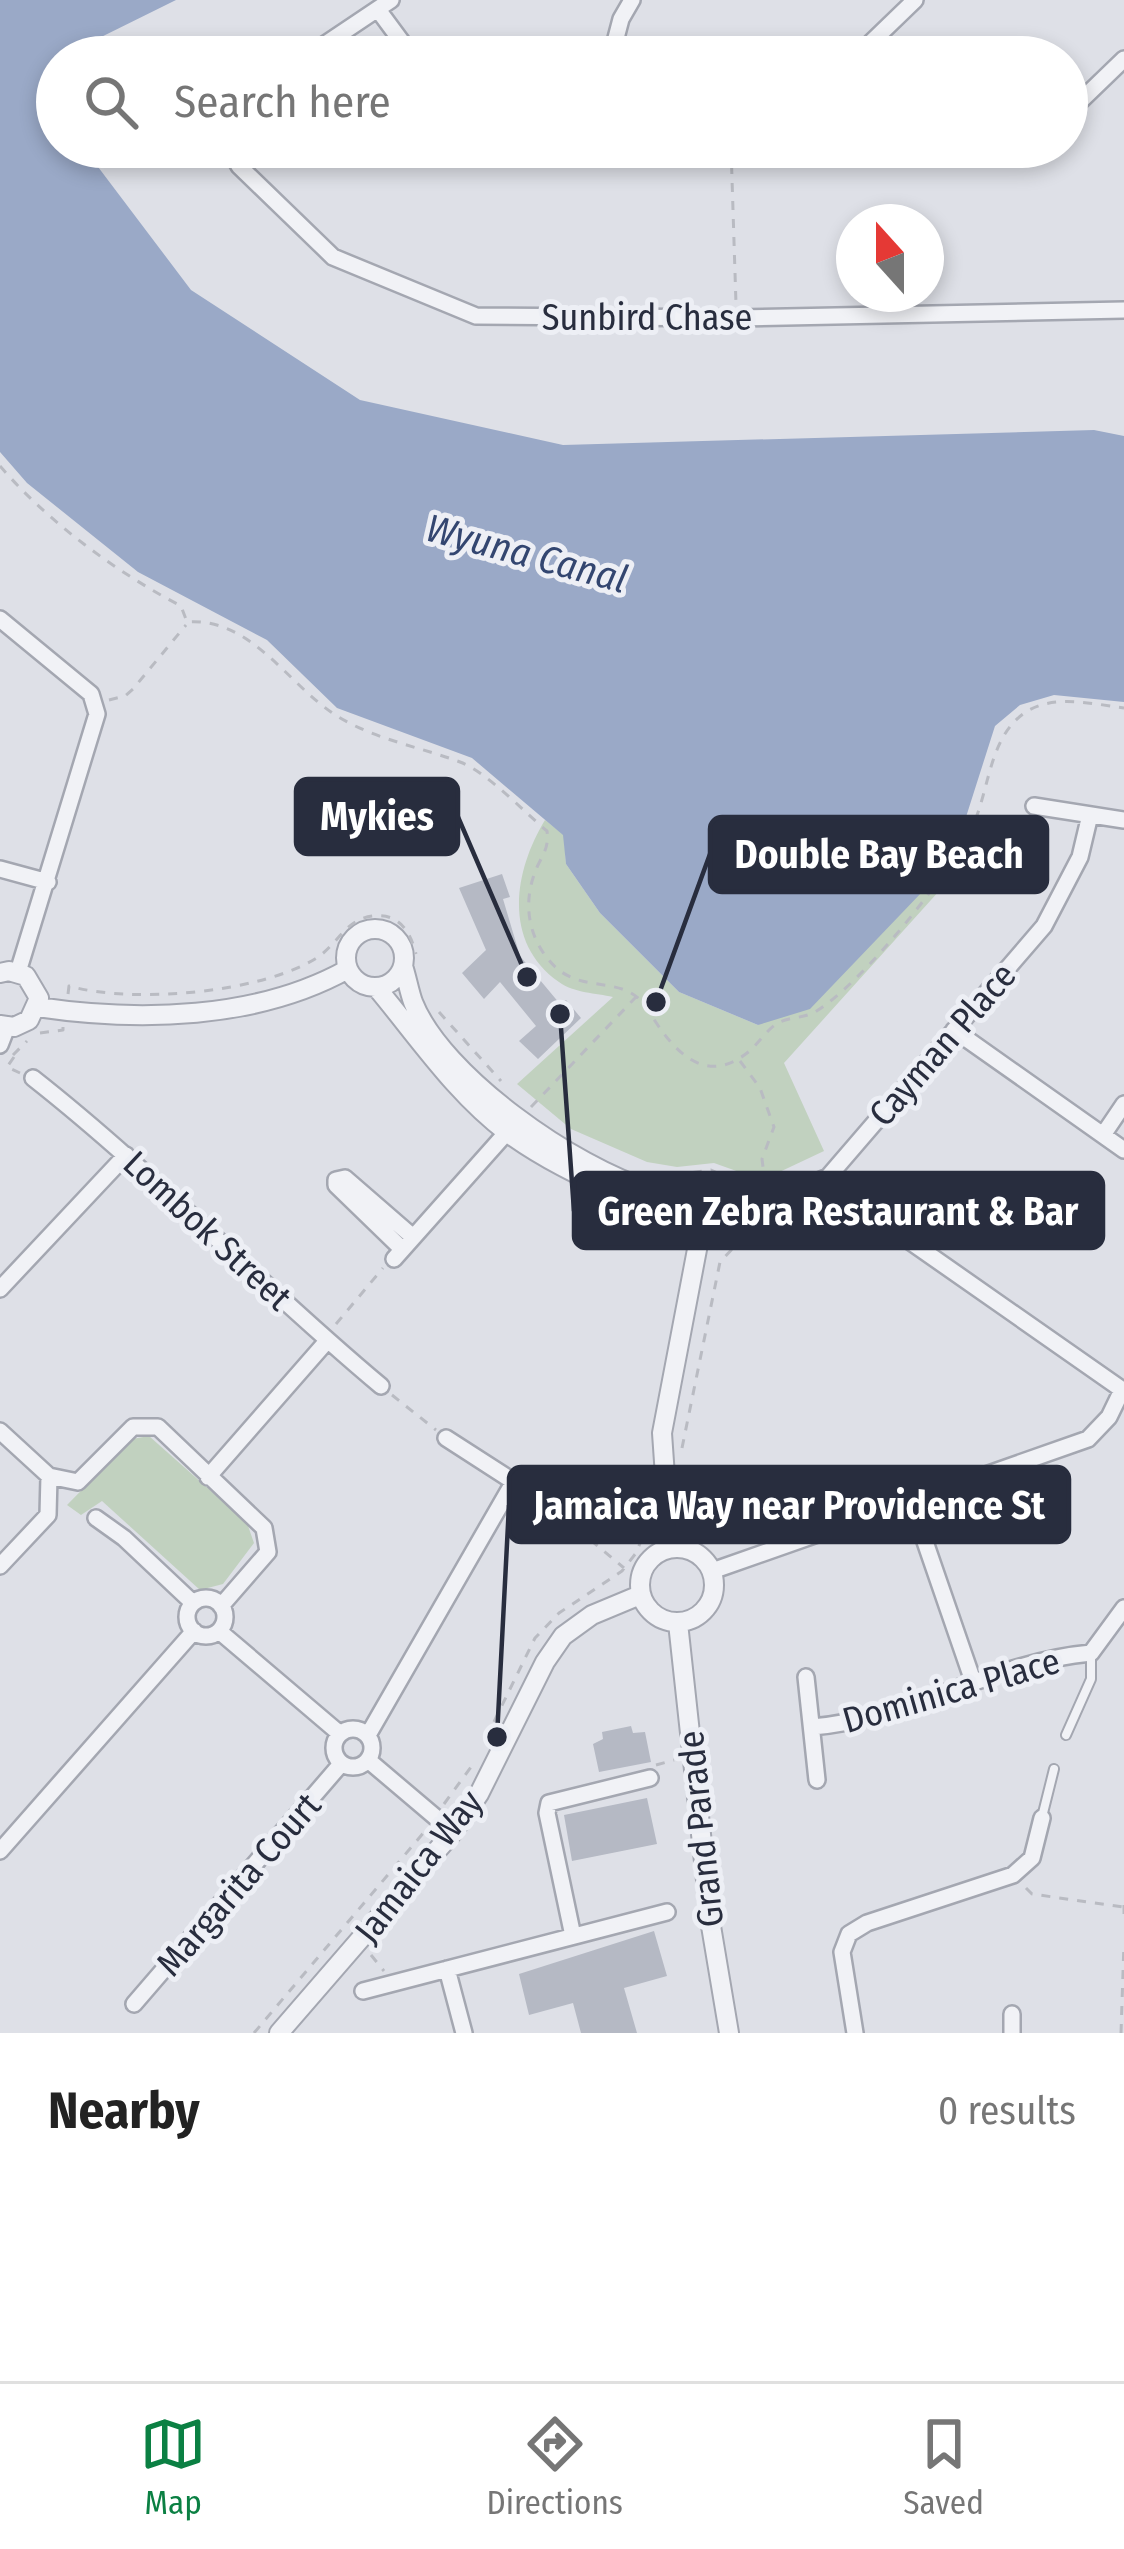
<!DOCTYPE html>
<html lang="en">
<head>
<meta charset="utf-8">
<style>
	:root { --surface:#fff; --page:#f2f2f2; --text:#222; --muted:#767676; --line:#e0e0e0; --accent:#0b8043 }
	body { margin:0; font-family:"Fira Sans Condensed",sans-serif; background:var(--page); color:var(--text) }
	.compass { position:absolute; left:836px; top:204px; width:108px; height:108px; border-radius:50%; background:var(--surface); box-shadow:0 6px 18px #0003; rotate:339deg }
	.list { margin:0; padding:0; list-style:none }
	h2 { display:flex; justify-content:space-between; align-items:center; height:156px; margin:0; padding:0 48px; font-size:51px }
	h2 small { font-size:39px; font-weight:400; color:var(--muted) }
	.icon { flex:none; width:66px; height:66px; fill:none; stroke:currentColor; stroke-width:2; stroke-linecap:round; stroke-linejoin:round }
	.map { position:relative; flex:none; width:1124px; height:2033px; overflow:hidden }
	.search { position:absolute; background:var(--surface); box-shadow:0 6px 18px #0003; left:36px; right:36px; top:36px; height:132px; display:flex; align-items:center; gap:30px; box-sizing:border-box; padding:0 42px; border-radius:66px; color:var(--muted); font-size:45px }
	.sheet { height:348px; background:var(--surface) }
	nav { display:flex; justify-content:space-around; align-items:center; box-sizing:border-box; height:168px; border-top:3px solid var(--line); background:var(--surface); font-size:33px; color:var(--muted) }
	nav a { display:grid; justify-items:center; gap:6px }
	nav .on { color:var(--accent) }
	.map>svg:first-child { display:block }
	.green { fill:#c1d1bf }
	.water { fill:#9aa9c7 }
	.building { fill:#b5b9c4 }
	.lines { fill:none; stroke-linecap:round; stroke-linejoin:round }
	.service-casing { stroke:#a4a7b1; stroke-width:12 }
	.minor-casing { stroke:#a4a7b1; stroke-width:20 }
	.tertiary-casing { stroke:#a4a7b1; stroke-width:22 }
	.path { stroke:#b9bbc2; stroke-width:3; stroke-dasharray:9 9; stroke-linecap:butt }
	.service { stroke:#f1f2f6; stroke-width:8 }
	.minor { stroke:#f1f2f6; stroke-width:15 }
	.tertiary { stroke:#f1f2f6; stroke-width:18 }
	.labels { text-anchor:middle; stroke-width:10; stroke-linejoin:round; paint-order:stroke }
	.street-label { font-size:36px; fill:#282d3e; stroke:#edeff5 }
	.water-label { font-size:39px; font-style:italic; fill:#334670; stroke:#edeff5 }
	.leader { fill:none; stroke:#282d3e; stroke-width:4.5 }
	.callout-dot { fill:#282d3e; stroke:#edeff5; stroke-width:4.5 }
	.callout { fill:#282d3e; stroke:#282d3e; stroke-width:4.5 }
	.callout-label { font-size:39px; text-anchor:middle; font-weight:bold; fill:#fff }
</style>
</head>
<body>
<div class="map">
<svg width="1124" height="2033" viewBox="0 0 1124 2033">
	<rect width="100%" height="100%" fill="#dee0e7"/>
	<path class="green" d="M966 817 980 823 940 890 784 1063 824 1151 771 1176 756 1178 714 1163 677 1167 647 1162 571 1129 517 1084 613 997C596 993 574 993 559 982 502 942 514 871 545 820L564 835 566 864 600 913 679 992 758 1025 923 891Z
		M149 1436 247 1523 254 1543 223 1584 200 1590 102 1501 81 1515 67 1505 132 1439Z"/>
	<path class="water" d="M0 0H176L83 46 77 57H57V147H83L191 290 360 400 563 445 1094 430 1124 436V702L1054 695 1020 705 995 726 966 817 923 891 810 1009 758 1025 679 992 600 913 566 864 563 835 472 758 337 708 267 640 138 572 27 483 0 452Z"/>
	<path class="building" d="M502 874 510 897 503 899 520 956 560 1004 566 1000 581 1018 538 1059 519 1041 536 1026 500 982 484 999 462 973 486 950 459 888Z
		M631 1726 633 1733 645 1732 651 1762 599 1772 593 1744 603 1739 602 1732Z
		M647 1798 657 1844 572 1861 564 1815Z
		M654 1931 667 1976 624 1988 637 2033H581L573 2003 529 2015 519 1974Z"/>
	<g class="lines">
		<g class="service-casing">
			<path id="service" d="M1066 1735 1091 1679V1654
				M1042 1817 1054 1769"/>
		</g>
		<g class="minor-casing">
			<path id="minor" d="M379 11 413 57
				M306 57 391 0
				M611 57 621 19 632 0
				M856 57 915 0
				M1067 114 1124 59
				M228 147 239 166 333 257 476 316 737 318 1124 310
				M0 619 91 694 97 714 18 972
				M1034 806 1124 820
				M0 869 48 882
				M954 1030 1124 1150
				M0 1045 7 1027
				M33 1078C155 1174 262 1287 381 1386
				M1103 1135 1124 1104
				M828 1177 848 1198 1124 1391
				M732 1209 771 1201 828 1177 1044 926 1080 857 1090 815
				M402 1249 336 1185V1180L345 1178 413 1237
				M394 1259 507 1132
				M0 1289 126 1155
				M0 1431 49 1476
				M446 1438 553 1507
				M49 1476 78 1482 133 1427H158L264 1528 268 1552 221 1606
				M208 1477 327 1341
				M911 1501 973 1681
				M96 1518 124 1538 193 1603
				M0 1566 48 1515 49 1476
				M712 1571 1088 1439 1109 1417 1122 1390
				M187 1617a19 19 0 1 1 38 0a19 19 0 1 1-38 0Z
				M219 1631 339 1733
				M806 1677 817 1780
				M812 1727C911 1719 991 1662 1091 1653L1124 1608
				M334 1748a19 19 0 1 1 38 0a19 19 0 1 1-38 0Z
				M368 1735 513 1483
				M368 1760 453 1832
				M0 1851 194 1631
				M573 1936 547 1813 549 1803 650 1778
				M447 1969 464 2033
				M363 1991 667 1912
				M134 2004 341 1764
				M855 2033 842 1952 849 1934 867 1923 1013 1875 1032 1858 1042 1818
				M1012 2033V2014"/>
		</g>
		<g class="tertiary-casing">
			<path id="tertiary" d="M346 958a29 29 0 1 1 58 0a29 29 0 1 1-58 0Z
				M403 966C407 978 409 991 413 1002 442 1076 575 1168 650 1190 661 1193 675 1193 687 1195
				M0 973 9 971 26 976 39 998 29 1020 14 1027 0 1025
				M376 987C418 1037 455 1093 508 1133 561 1172 624 1194 681 1225
				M37 1007C138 1022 257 1020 348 969
				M679 1213a26 26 0 1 1 52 0a26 26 0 1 1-52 0Z
				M640 1585a37 37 0 1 1 74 0a37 37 0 1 1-74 0Z
				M670 1548 662 1433 699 1239
				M678 1623 711 1926 729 2033
				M279 2033 453 1832 479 1794 545 1662 563 1636 592 1615 640 1595"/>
		</g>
		<path class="path" d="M731 147 736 304
			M0 466C48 522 116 572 181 606L187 622C249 617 286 681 331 712 370 739 418 746 460 762 487 772 524 812 547 831 549 846 544 853 538 865 523 897 526 932 548 959 579 999 624 970 648 1010 669 1044 701 1089 747 1053 758 1045 768 1027 780 1022 791 1017 804 1018 815 1012 862 984 949 875 973 825 990 788 989 736 1026 712 1053 694 1093 704 1124 708
			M109 700 125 696 133 689 186 625
			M68 994 69 986C132 1004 259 993 315 959 337 946 345 919 373 916 399 913 410 931 416 954
			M439 1012 501 1081
			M40 1033 63 1030V1027
			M13 1055 27 1041
			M14 1057 7 1067 20 1073
			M740 1061 760 1088 774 1127 762 1159 765 1183
			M531 1107 636 997
			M675 1175 711 1170 751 1188
			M336 1324 383 1268
			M392 1395 436 1430
			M682 1448 720 1262 752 1228 773 1218
			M684 1488 691 1522H688
			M563 1517 624 1568
			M486 1738 535 1638 559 1613 622 1571 636 1553 648 1524
			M656 1765 674 1760
			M444 1804 474 1763
			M1026 1888 1032 1894 1123 1907
			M1124 1905V1917
			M371 1955 384 1971
			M254 2033 425 1831
			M1121 2033 1124 1943"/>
		<use href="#service" class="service"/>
		<use href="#minor" class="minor"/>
		<use href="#tertiary" class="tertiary"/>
	</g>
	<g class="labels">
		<g class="street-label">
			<text x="647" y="330">Sunbird Chase</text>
			<text transform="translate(942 1044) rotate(-49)" y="13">Cayman Place</text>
			<text transform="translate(208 1230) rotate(43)" y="13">Lombok Street</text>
			<text transform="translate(951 1690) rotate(-16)" y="13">Dominica Place</text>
			<text transform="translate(700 1829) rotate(-96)" y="13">Grand Parade</text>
			<text transform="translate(418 1866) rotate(-52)" y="13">Jamaica Way</text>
			<text transform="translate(238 1884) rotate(-49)" y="13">Margarita Court</text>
		</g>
		<g class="water-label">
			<text transform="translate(527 553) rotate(15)" y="14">Wyuna Canal</text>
		</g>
	</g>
	<path class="leader" d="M527 977L458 817M656 1002L710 854M560 1014L574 1211M497 1737L509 1505"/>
	<g class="callout-dot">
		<circle cx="527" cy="977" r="12"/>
		<circle cx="656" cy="1002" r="12"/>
		<circle cx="560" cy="1014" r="12"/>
		<circle cx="497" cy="1737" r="12"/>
	</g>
	<g class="callout">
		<rect x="296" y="779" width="162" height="75" rx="12"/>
		<rect x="710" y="817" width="337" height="75" rx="12"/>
		<rect x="574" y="1173" width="529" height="75" rx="12"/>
		<rect x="509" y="1467" width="560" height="75" rx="12"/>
	</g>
	<g class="callout-label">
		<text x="377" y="830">Mykies</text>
		<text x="879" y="868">Double Bay Beach</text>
		<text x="838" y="1225">Green Zebra Restaurant &amp; Bar</text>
		<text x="789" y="1519">Jamaica Way near Providence St</text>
	</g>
</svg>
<svg class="compass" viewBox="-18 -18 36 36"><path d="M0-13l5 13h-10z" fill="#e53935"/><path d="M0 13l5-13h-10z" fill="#767676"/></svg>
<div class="search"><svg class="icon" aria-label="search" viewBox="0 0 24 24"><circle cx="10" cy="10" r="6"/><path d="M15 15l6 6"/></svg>Search here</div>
</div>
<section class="sheet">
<h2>Nearby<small>0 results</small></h2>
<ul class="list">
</ul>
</section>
<nav>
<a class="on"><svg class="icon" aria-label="map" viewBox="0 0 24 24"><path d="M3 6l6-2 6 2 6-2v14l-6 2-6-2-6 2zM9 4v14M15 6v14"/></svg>Map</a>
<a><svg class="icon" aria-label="directions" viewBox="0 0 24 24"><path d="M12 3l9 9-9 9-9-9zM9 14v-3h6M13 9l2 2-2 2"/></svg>Directions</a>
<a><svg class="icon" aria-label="saved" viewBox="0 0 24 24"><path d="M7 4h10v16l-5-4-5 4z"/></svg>Saved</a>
</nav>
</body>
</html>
